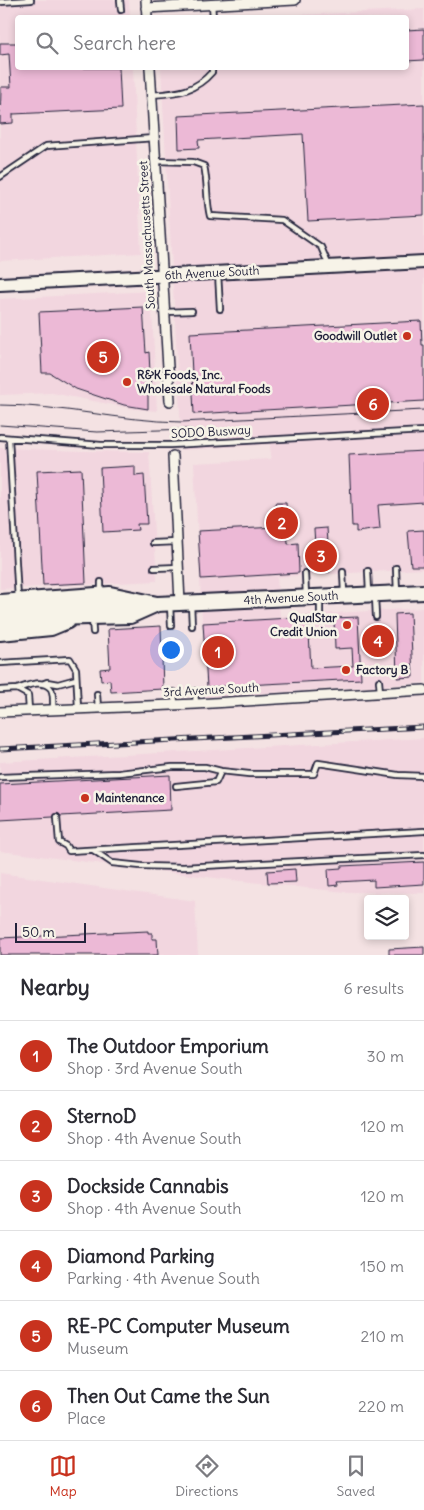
<!DOCTYPE html>
<html lang="en">
<head>
<meta charset="utf-8">
<style>
	:root { --surface:#fff; --page:#f2f2f3; --text:#2b2b33; --muted:#7c7c81; --line:#e1e1e2; --accent:#c8321e }
	body { margin:0; font-family:Delius,sans-serif; background:var(--page); color:var(--text) }
	.controls { position:absolute; right:15px; bottom:15px; display:grid; overflow:hidden; border-radius:5px; box-shadow:0 2px 8px #0003 }
	.controls button { width:45px; height:45px; display:grid; place-items:center; padding:0; border:0; border-bottom:1px solid var(--line); background:var(--surface); color:var(--text); font:25px sans-serif }
	.scale { position:absolute; left:15px; bottom:12px; width:71px; box-sizing:border-box; padding-left:5px; border:2px solid #22223b; border-top:0; font-size:14px; line-height:18px; white-space:nowrap; color:#22223b; -webkit-text-stroke:4px #f7f3e8; paint-order:stroke }
	.you { position:absolute; left:170px; top:649px; width:18px; height:18px; margin:-12px; border:4px solid #fff; border-radius:50%; background:#1a73e8; box-shadow:0 0 0 8px #1a73e833 }
	.badge { display:grid; place-items:center; width:32px; height:32px; border-radius:50%; background:var(--accent); color:#fff; font-size:16px; font-weight:700 }
	.pin { position:absolute; translate:-50% -50%; border:2px solid #fff; box-shadow:0 1px 5px #0006 }
	.list { margin:0; padding:0; list-style:none }
	h2 { display:flex; justify-content:space-between; align-items:center; height:65px; margin:0; padding:0 20px; font-size:21px }
	h2 small { font-size:16px; font-weight:400; color:var(--muted) }
	.list li { display:grid; grid-template-columns:32px 1fr auto; gap:15px; align-items:center; box-sizing:border-box; height:70px; padding:0 20px; border-top:1px solid var(--line) }
	.list b { display:block; font-size:19px; white-space:nowrap }
	.list p { margin:0; font-size:16px; white-space:nowrap; color:var(--muted) }
	.list em { font-size:16px; font-style:normal; color:var(--muted) }
	.icon { flex:none; width:28px; height:28px; fill:none; stroke:currentColor; stroke-width:2; stroke-linecap:round; stroke-linejoin:round }
	.map { position:relative; flex:none; width:424px; height:955px; overflow:hidden }
	.search { position:absolute; background:var(--surface); box-shadow:0 2px 8px #0003; left:15px; right:15px; top:15px; height:55px; display:flex; align-items:center; gap:12px; box-sizing:border-box; padding:0 18px; border-radius:5px; color:var(--muted); font-size:19px }
	.sheet { height:485px; background:var(--surface) }
	nav { display:flex; justify-content:space-around; align-items:center; box-sizing:border-box; height:70px; border-top:1px solid var(--line); background:var(--surface); font-size:14px; color:var(--muted) }
	nav a { display:grid; justify-items:center; gap:2px }
	nav .on { color:var(--accent) }
	.map>svg:first-child { display:block }
	.built { fill:#f2d6df }
	.building { fill:#ecb9d6; stroke:#22223b }
	.lines { fill:none; stroke-linecap:round; stroke-linejoin:round }
	.lane-casing { stroke:#22223b; stroke-width:8 }
	.street-casing { stroke:#22223b; stroke-width:12 }
	.secondary-casing { stroke:#22223b; stroke-width:16 }
	.primary-casing { stroke:#22223b; stroke-width:18 }
	.lane { stroke:#f7f3e8; stroke-width:4.5 }
	.street { stroke:#f7f3e8; stroke-width:9 }
	.secondary { stroke:#f7f3e8; stroke-width:12 }
	.primary { stroke:#f7f3e8; stroke-width:14 }
	.tram { stroke:#22223b; stroke-width:1 }
	.rail-casing { stroke:#22223b; stroke-width:5 }
	.rail { stroke:#f7f3e8; stroke-width:3; stroke-dasharray:9; stroke-linecap:butt }
	.poi-dot { fill:#c8321e; stroke:#f7f3e8; stroke-width:2 }
	.labels { text-anchor:middle; stroke-width:5; stroke-linejoin:round; paint-order:stroke }
	.street-label { font-size:12px; fill:#22223b; stroke:#f7f3e8 }
	.poi-label { font-size:12px; font-weight:bold; fill:#22223b; stroke:#f7f3e8; text-anchor:start }
</style>
</head>
<body>
<div class="map">
<svg width="424" height="955" viewBox="0 0 424 955">
	<rect width="100%" height="100%" fill="#f4e2e3"/>
	<filter id="ink" filterUnits="userSpaceOnUse"><feTurbulence type="fractalNoise" baseFrequency=".02" numOctaves="2"/><feDisplacementMap in="SourceGraphic" scale="10" xChannelSelector="R" yChannelSelector="G"/><feConvolveMatrix kernelMatrix="1 2 1 2 8 2 1 2 1" color-interpolation-filters="sRGB"/></filter>
	<g filter="url(#ink)">
		<path class="built" d="M0 0H129L130 17 18 18V68H133L141 253 0 261Z
			M424 9V569L277 577 280 616 424 608V683L206 697 194 463 271 459 270 444 182 450 161 68H406V18L258 17Z
			M151 291 157 411 134 409 52 393 0 395V299Z
			M0 448 83 451 149 452 157 581 0 589Z
			M424 738V893L345 892 223 879 0 851V762Z
			M0 873 195 901 198 955H0Z"/>
		<path class="building" d="M424 29V60L406 61V30Z
			M0 43H18V68H119L121 109 13 114V123L0 124 1 87H11L9 54 0 55Z
			M424 104V215L308 221 303 134 198 140 199 148 179 149 178 116Z
			M143 307 146 353 149 352 151 394H148V409L124 405 76 389 50 373H42L39 312Z
			M421 321 422 345H424V401L194 414 190 333Z
			M424 451V502L378 505 380 529 356 532V526H352L349 455Z
			M135 466V476L144 475 147 524H137L138 530 103 532 100 468Z
			M81 469 86 583 43 585 37 471Z
			M275 503H286L288 544 298 543 299 573 201 579 198 531 277 527Z
			M327 528 330 572 316 573V566L314 567 313 545H315L314 529Z
			M424 530V566H411L408 531Z
			M410 613 413 677 397 678 395 614Z
			M308 617 311 668 353 666 352 648 335 649 334 618 358 617 361 679 207 687 203 623Z
			M161 626 163 689 111 692 110 680 101 681 100 669 110 668 108 629Z
			M170 775 171 810 61 816 57 813 53 817 0 820V784Z
			M424 862V884L374 887V880L337 882 338 885 329 886 328 869 341 868V866Z
			M295 869 296 882 268 883 267 871Z
			M148 931V933H152V939H157L158 955H0V938Z
			M424 947V955H389V949Z"/>
		<g class="lines">
			<g class="lane-casing">
				<path id="lane" d="M120 0 121 10
					M0 2 31 0
					M212 4 213 18
					M152 95C177 93 195 92 212 72V68
					M155 161 193 162 204 166C208 183 206 200 210 216L282 220 321 247 329 266
					M0 177 46 146 154 138
					M218 273 220 309
					M165 312 192 311
					M0 437 101 445H170L424 431
					M9 438 18 599
					M153 543 177 542
					M154 568 179 567
					M396 568 397 592
					M368 571 369 592
					M343 572 344 593
					M305 573 306 596
					M101 582V593
					M375 596 376 617
					M320 598V619
					M191 604 192 626
					M170 605 171 626
					M92 619 93 632
					M0 663 70 659 76 669 78 708
					M379 681 380 692
					M42 684 47 682 58 684 76 679
					M17 689C26 686 43 678 51 689 54 694 53 704 53 709
					M0 690 17 689 28 695 29 710
					M195 691 196 704
					M174 692 175 704
					M97 694 98 708
					M0 777 119 773 172 767H205L221 771 249 774H314L318 763 398 775 424 776
					M176 786 216 782 221 771
					M57 817 59 842 66 846 69 851 424 831
					M93 850 112 863 141 866 183 867 424 855"/>
			</g>
			<g class="street-casing">
				<path id="street" d="M146 0 147 18
					M146 8 295 0
					M150 68 170 401
					M173 456 180 603
					M0 712 196 704 424 690"/>
			</g>
			<g class="secondary-casing">
				<path id="secondary" d="M0 284 424 262"/>
			</g>
			<g class="primary-casing">
				<path id="primary" d="M0 602 110 594 157 604 424 592
					M0 612 129 603
					M0 623 50 618 130 616 157 604
					M0 633 51 628 68 621"/>
			</g>
			<use href="#lane" class="lane"/>
			<use href="#street" class="street"/>
			<use href="#secondary" class="secondary"/>
			<use href="#primary" class="primary"/>
			<path class="tram" d="M0 405C61 405 120 421 181 422L424 410
				M0 425 97 432 190 429"/>
			<g class="rail-casing">
				<path id="rail" d="M0 749 424 727"/>
			</g>
			<use href="#rail" class="rail"/>
		</g>
	</g>
	<g class="poi-dot">
		<circle cx="407" cy="336" r="5"/>
		<circle cx="127" cy="382" r="5"/>
		<circle cx="347" cy="625" r="5"/>
		<circle cx="346" cy="670" r="5"/>
		<circle cx="85" cy="798" r="5"/>
	</g>
	<g class="labels">
		<g class="street-label">
			<text transform="translate(147 235) rotate(-93)" y="4">South Massachusetts Street</text>
			<text transform="translate(212 273) rotate(-3)" y="4">6th Avenue South</text>
			<text transform="translate(211 432) rotate(-3)" y="4">SODO Busway</text>
			<text transform="translate(291 598) rotate(-3)" y="4">4th Avenue South</text>
			<text transform="translate(211 690) rotate(-3)" y="4">3rd Avenue South</text>
		</g>
		<g class="poi-label">
			<text x="397" y="340" text-anchor="end">Goodwill Outlet</text>
			<text x="137" y="379">R&amp;K Foods, Inc.<tspan x="137" dy="14">Wholesale Natural Foods</tspan></text>
			<text x="337" y="622" text-anchor="end">QualStar<tspan x="337" dy="14">Credit Union</tspan></text>
			<text x="356" y="674">Factory B</text>
			<text x="95" y="802">Maintenance</text>
		</g>
	</g>
</svg>
<div class="controls">
<button><svg class="icon" aria-label="layers" viewBox="0 0 24 24"><path d="M12 4l9 5-9 5-9-5zM3 14l9 5 9-5"/></svg></button>
</div>
<div class="scale">50 m</div>
<div class="you"></div>
<div class="pin badge" style="left:218px;top:652px">1</div>
<div class="pin badge" style="left:282px;top:523px">2</div>
<div class="pin badge" style="left:321px;top:556px">3</div>
<div class="pin badge" style="left:378px;top:641px">4</div>
<div class="pin badge" style="left:103px;top:357px">5</div>
<div class="pin badge" style="left:373px;top:404px">6</div>
<div class="search"><svg class="icon" aria-label="search" viewBox="0 0 24 24"><circle cx="10" cy="10" r="6"/><path d="M15 15l6 6"/></svg>Search here</div>
</div>
<section class="sheet">
<h2>Nearby<small>6 results</small></h2>
<ul class="list">
<li><span class="badge">1</span><div><b>The Outdoor Emporium</b><p>Shop · 3rd Avenue South</p></div><em>30 m</em></li>
<li><span class="badge">2</span><div><b>SternoD</b><p>Shop · 4th Avenue South</p></div><em>120 m</em></li>
<li><span class="badge">3</span><div><b>Dockside Cannabis</b><p>Shop · 4th Avenue South</p></div><em>120 m</em></li>
<li><span class="badge">4</span><div><b>Diamond Parking</b><p>Parking · 4th Avenue South</p></div><em>150 m</em></li>
<li><span class="badge">5</span><div><b>RE-PC Computer Museum</b><p>Museum</p></div><em>210 m</em></li>
<li><span class="badge">6</span><div><b>Then Out Came the Sun</b><p>Place</p></div><em>220 m</em></li>
</ul>
</section>
<nav>
<a class="on"><svg class="icon" aria-label="map" viewBox="0 0 24 24"><path d="M3 6l6-2 6 2 6-2v14l-6 2-6-2-6 2zM9 4v14M15 6v14"/></svg>Map</a>
<a><svg class="icon" aria-label="directions" viewBox="0 0 24 24"><path d="M12 3l9 9-9 9-9-9zM9 14v-3h6M13 9l2 2-2 2"/></svg>Directions</a>
<a><svg class="icon" aria-label="saved" viewBox="0 0 24 24"><path d="M7 4h10v16l-5-4-5 4z"/></svg>Saved</a>
</nav>
</body>
</html>
